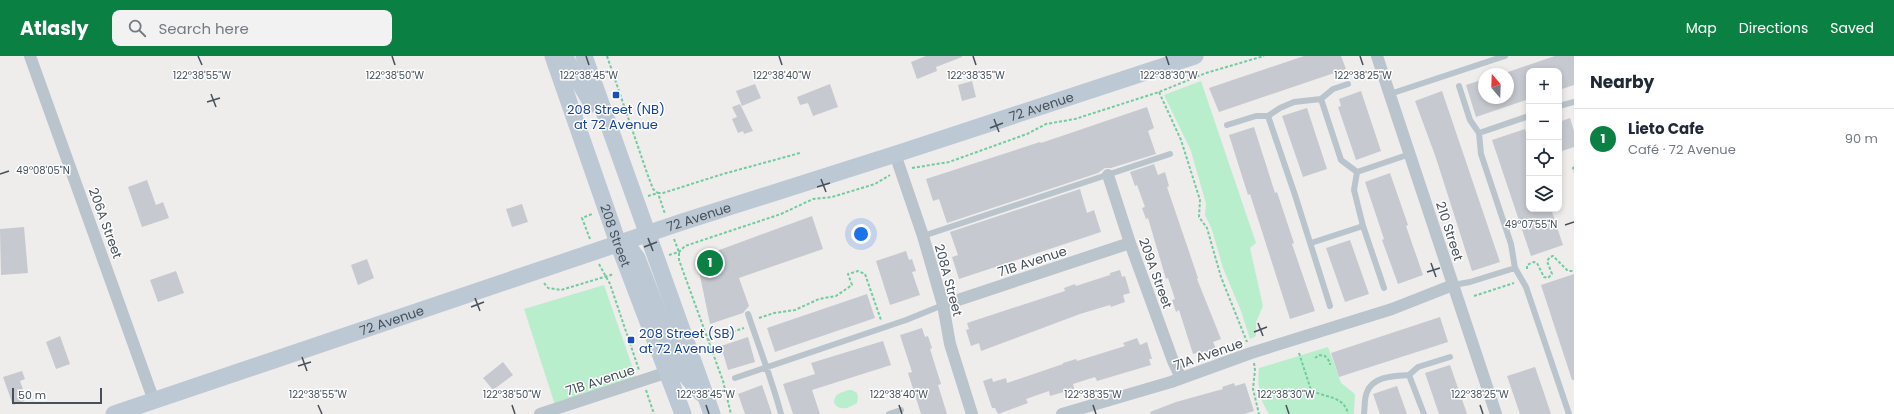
<!DOCTYPE html>
<html lang="en">
<head>
<meta charset="utf-8">
<style>
	:root { --surface:#fff; --page:#f2f2f3; --text:#1f2937; --muted:#747a83; --line:#e0e1e3; --accent:#0b8043 }
	body { margin:0; font-family:Poppins,sans-serif; background:var(--page); color:var(--text) }
	.controls { position:absolute; right:12px; top:12px; display:grid; overflow:hidden; border-radius:8px; box-shadow:0 2px 6px #0003 }
	.controls button { width:36px; height:36px; display:grid; place-items:center; padding:0; border:0; border-bottom:1px solid var(--line); background:var(--surface); color:var(--text); font:20px sans-serif }
	.compass { position:absolute; left:1478px; top:12px; width:36px; height:36px; border-radius:50%; background:var(--surface); box-shadow:0 2px 6px #0003; rotate:341deg }
	.scale { position:absolute; left:12px; bottom:10px; width:90px; box-sizing:border-box; padding-left:4px; border:2px solid #45505a; border-top:0; font-size:11px; line-height:14px; white-space:nowrap; color:#45505a; -webkit-text-stroke:3px #fff; paint-order:stroke }
	.you { position:absolute; left:861px; top:178px; width:14px; height:14px; margin:-10px; border:3px solid #fff; border-radius:50%; background:#1a73e8; box-shadow:0 0 0 6px #1a73e833 }
	.badge { display:grid; place-items:center; width:26px; height:26px; border-radius:50%; background:var(--accent); color:#fff; font-size:13px; font-weight:700 }
	.pin { position:absolute; translate:-50% -50%; border:2px solid #fff; box-shadow:0 1px 4px #0006 }
	.list { margin:0; padding:0; list-style:none }
	h2 { display:flex; justify-content:space-between; align-items:center; height:52px; margin:0; padding:0 16px; font-size:17px }
	h2 small { font-size:13px; font-weight:400; color:var(--muted) }
	.list li { display:grid; grid-template-columns:26px 1fr auto; gap:12px; align-items:center; box-sizing:border-box; height:60px; padding:0 16px; border-top:1px solid var(--line) }
	.list b { display:block; font-size:15px; white-space:nowrap }
	.list p { margin:0; font-size:13px; white-space:nowrap; color:var(--muted) }
	.list em { font-size:13px; font-style:normal; color:var(--muted) }
	.icon { flex:none; width:22px; height:22px; fill:none; stroke:currentColor; stroke-width:2; stroke-linecap:round; stroke-linejoin:round }
	.map { position:relative; flex:none; width:1574px; height:358px; overflow:hidden }
	header { display:flex; align-items:center; gap:24px; box-sizing:border-box; height:56px; padding:0 20px; background:var(--accent); color:#fff }
	header strong { font-size:19px }
	nav { display:flex; gap:22px; margin-inline-start:auto; font-size:14px }
	.search { width:280px; height:36px; background:var(--page); display:flex; align-items:center; gap:10px; box-sizing:border-box; padding:0 14px; border-radius:8px; color:var(--muted); font-size:15px }
	main { display:flex }
	aside { flex:1; background:var(--surface) }
	.map>svg:first-child { display:block }
	.green { fill:#b9eecc }
	.building { fill:#c6c9cf }
	.lines { fill:none; stroke-linecap:round; stroke-linejoin:round }
	.path { stroke:#71cc9d; stroke-width:2; stroke-dasharray:3 2; stroke-linecap:butt }
	.lane { stroke:#bac4cc; stroke-width:6 }
	.street { stroke:#bac4cc; stroke-width:12 }
	.secondary { stroke:#bcc8d4; stroke-width:17 }
	.ticks { fill:none; stroke:#45505a; stroke-width:1.5 }
	.transit-dot { fill:#1a4fb4; stroke:#fff; stroke-width:1.5 }
	.labels { text-anchor:middle; stroke-width:3; stroke-linejoin:round; paint-order:stroke }
	.street-label { font-size:13px; fill:#45505a; stroke:#fff }
	.transit-label { font-size:13px; fill:#164399; stroke:#fff }
	.ticks-label { font-size:10px; text-anchor:middle; fill:#45505a; stroke:#fff; stroke-width:3; stroke-linejoin:round; paint-order:stroke }
</style>
</head>
<body>
<header>
<strong>Atlasly</strong>
<div class="search"><svg class="icon" aria-label="search" viewBox="0 0 24 24"><circle cx="10" cy="10" r="6"/><path d="M15 15l6 6"/></svg>Search here</div>
<nav><a>Map</a><a>Directions</a><a>Saved</a></nav>
</header>
<main>
<div class="map">
<svg width="1574" height="358" viewBox="0 0 1574 358">
	<rect width="100%" height="100%" fill="#efecec"/>
	<path class="green" d="M1201 25 1256 187 1250 192 1263 250 1256 266V280L1250 283 1241 255 1223 212 1212 174 1205 159 1206 148 1191 95 1164 39Z
		M604 229 636 321 555 349 524 253Z
		M1328 291 1341 327 1355 338 1354 358H1269C1259 343 1257 329 1259 312Z
		M848 334H852L857 337 858 341 857 347C849 352 840 356 834 347 834 337 841 337 848 334Z"/>
	<path class="building" d="M926 0H962V1L936 11 937 15 917 23 911 6Z
		M1304 0H1341L1346 13 1219 56 1209 32Z
		M1555 0H1574V29L1559 34V15H1529V43L1476 61 1466 29 1484 23V42H1508V16Z
		M972 25 976 41 962 45 958 29Z
		M755 28 761 42 742 50 736 35Z
		M830 28 838 51 813 60 808 47 800 49 797 41Z
		M1361 35 1381 95 1356 104 1338 51 1341 50 1339 43Z
		M1442 35 1500 206 1472 215 1436 102 1415 45Z
		M740 48 753 75 744 78 743 75 738 77 732 63 737 61 732 51Z
		M1147 51 1154 72 1148 75 1156 98 1111 112H1105L1098 117 947 167 939 143 933 145 926 123 1040 86 1041 87Z
		M1307 52 1327 113 1303 121 1282 60Z
		M1570 62 1574 75V91L1559 96V66Z
		M1254 71 1275 137 1277 136 1294 187 1292 188 1315 255 1290 263 1250 138 1248 139 1229 79Z
		M1525 73 1529 86V153H1551L1563 189 1531 200 1492 84Z
		M1154 108 1158 119 1165 116 1169 130 1167 131 1198 222 1197 223 1221 283 1213 286 1216 293 1200 298 1199 296 1193 298 1179 254 1176 256 1172 244 1175 243 1168 222 1166 223 1148 162 1146 163 1142 152 1145 151 1137 129 1135 130 1130 116Z
		M1390 117 1408 169 1406 170 1423 219 1398 228 1382 184 1384 183 1365 126Z
		M147 124 156 149 163 146 169 162 142 171 128 131Z
		M1080 133 1087 157 1094 154 1101 176 959 223 952 201 958 199 950 176Z
		M522 148 528 166 512 171 506 153Z
		M812 160 823 193 739 222 749 250 743 257 710 268 698 210 703 200Z
		M24 171 28 217 1 219 0 173Z
		M1350 184 1369 238 1345 246 1326 192Z
		M906 195 909 204 912 203 916 215 912 216 920 239 890 249 876 205Z
		M367 203 374 222 358 229 351 209Z
		M1120 214 1122 221 1125 220 1130 237 1123 239 1125 246 1111 251 1110 249 1080 258 981 295 979 287 971 290 966 274 969 273 967 267 1065 235 1064 232 1075 228 1076 230 1110 219V217Z
		M176 215 184 237 158 246 150 224Z
		M1574 218V324H1572L1541 229Z
		M867 238 875 262 775 296 767 272Z
		M1440 261 1448 286 1339 321 1331 297Z
		M922 272 925 281 928 280 932 292 930 293 941 328 938 329 947 358H921L908 317 912 316 900 279Z
		M60 280 70 308 56 313 46 286Z
		M748 281 755 306 728 314 721 290Z
		M1137 282 1140 289 1147 286 1152 303H1149L1151 309 1097 325 1095 321 1073 328 1074 333 1050 340 1049 335 1026 343 1028 347 998 358 995 352H992L983 325 992 322 993 326 1006 322 1007 327 1063 308V307L1076 303 1077 305 1125 290 1123 287Z
		M883 285 891 309 812 334 820 358H793L783 328 815 318 811 307Z
		M503 306 513 319 493 334 483 322Z
		M1450 309 1465 352 1467 358H1439L1425 317Z
		M1535 311 1544 337 1551 358H1520L1507 320Z
		M22 315 25 323 20 325 24 336 22 337 24 345 13 349 3 321Z
		M1234 327 1235 330 1245 327 1254 355 1244 358H1151L1150 356 1176 346 1223 333 1222 331Z
		M762 329 772 358H745L738 338Z
		M1397 330 1407 358H1380L1373 338Z"/>
	<g class="lines">
		<path class="path" d="M607 0 647 117 653 133 658 137 665 158
			M1159 36 1181 84 1200 144 1199 161 1207 172 1221 221 1247 286
			M1574 111 1573 112 1574 116
			M912 112 949 106 1027 78 1046 68 1075 63 1159 36 1206 17 1264 0
			M648 140 658 137H663L723 118 800 97
			M590 183 582 162 592 158
			M674 183 679 196V204L723 325 731 358
			M669 199 679 196 685 190 781 158 813 143 832 141 875 128 890 119
			M599 208 610 228 639 314
			M1527 213V209L1534 206 1537 207 1544 221 1548 222 1552 218 1547 205 1550 201 1553 200 1568 215H1574
			M544 227 548 232 561 234 614 218
			M1474 240 1514 227
			M759 262 774 257 795 254 819 243 836 240 852 229 848 218 858 215 865 218 881 264
			M709 284 744 272
			M1299 297 1311 334C1324 342 1344 339 1348 358
			M1315 302 1319 299 1325 300 1330 306V309
			M1254 307 1255 314 1253 333 1259 358
			M646 334 654 358"/>
		<path class="lane" d="M1459 30 1470 64 1479 77
			M1390 38 1505 0
			M1321 43 1341 104 1357 116 1354 134 1363 170 1384 232
			M1559 50 1574 46
			M1227 69 1256 60H1268
			M1357 116 1410 98
			M923 180 1170 98
			M1311 187 1363 170
			M1515 212 1511 188 1481 98 1479 77 1529 60
			M1453 229 1470 226 1515 212 1526 231 1569 358
			M1330 250 1295 139 1268 60 1280 52 1294 46 1321 43 1333 33 1348 28
			M748 258C759 291 772 324 781 358
			M1409 319 1424 358
			M735 322 906 264 943 249
			M889 358 901 354
			M1364 358C1365 351 1364 342 1367 336 1373 320 1394 320 1409 319L1418 311 1450 301"/>
		<path class="street" d="M30 0 154 345
			M1377 0 1496 358
			M895 98 923 180 943 249 950 288 972 358
			M1108 119 1130 187 1173 305 1181 322
			M943 249 1130 187
			M540 358 668 316
			M1062 358 1171 326 1251 297 1392 253 1453 229"/>
		<g class="secondary">
			<path id="s1" d="M553 0 618 187 683 358"/>
			<path d="M564 0 592 48"/>
			<path d="M584 0 712 358"/>
			<path d="M620 188 631 194 637 202 677 306 682 315 701 337"/>
			<path id="s2" d="M114 358 682 166 899 97 1195 0"/>
		</g>
	</g>
	<path class="ticks" d="M198 0 202 9M392 0 395 9M586 0 589 9M779 0 782 9M973 0 976 9M1166 0 1169 9M1360 0 1363 9M211 38 216 51M207 46 220 42M994 63 999 76M990 72 1003 67M0 118 9 115M821 123 826 136M817 131 830 127M1565 169 1574 166M648 182 653 195M644 191 657 186M1431 207 1436 221M1427 216 1440 212M475 242 480 255M471 251 484 246M1258 267 1263 280M1254 276 1267 271M302 301 307 315M298 310 311 306M318 349 322 358M512 349 515 358M706 349 709 358M899 349 902 358M1093 349 1096 358M1286 349 1289 358M1480 349 1483 358"/>
	<g class="transit-dot">
		<rect x="612" y="35" width="8" height="8" rx="2"/>
		<rect x="627" y="280" width="8" height="8" rx="2"/>
	</g>
	<g class="labels">
		<g class="street-label">
			<text dy="5" stroke="none"><textPath href="#s2" startOffset="977">72 Avenue</textPath></text>
			<text dy="5" stroke="none"><textPath href="#s2" startOffset="617">72 Avenue</textPath></text>
			<text transform="translate(106 167) rotate(70)" y="5">206A Street</text>
			<text transform="translate(1450 175) rotate(72)" y="5">210 Street</text>
			<text dy="5" stroke="none"><textPath href="#s1" startOffset="190">208 Street</textPath></text>
			<text transform="translate(1032 205) rotate(-18)" y="5">71B Avenue</text>
			<text transform="translate(1156 217) rotate(70)" y="5">209A Street</text>
			<text transform="translate(949 224) rotate(75)" y="5">208A Street</text>
			<text dy="5" stroke="none"><textPath href="#s2" startOffset="293">72 Avenue</textPath></text>
			<text transform="translate(1208 298) rotate(-19)" y="5">71A Avenue</text>
			<text transform="translate(600 324) rotate(-18)" y="5">71B Avenue</text>
		</g>
		<g class="transit-label">
			<text x="616" y="58">208 Street (NB)<tspan x="616" dy="15">at 72 Avenue</tspan></text>
			<text x="639" y="282" text-anchor="start">208 Street (SB)<tspan x="639" dy="15">at 72 Avenue</tspan></text>
		</g>
	</g>
	<g class="ticks-label">
		<text x="202" y="23">122°38'55"W</text>
		<text x="395" y="23">122°38'50"W</text>
		<text x="589" y="23">122°38'45"W</text>
		<text x="782" y="23">122°38'40"W</text>
		<text x="976" y="23">122°38'35"W</text>
		<text x="1169" y="23">122°38'30"W</text>
		<text x="1363" y="23">122°38'25"W</text>
		<text x="43" y="118">49°08'05"N</text>
		<text x="1531" y="172">49°07'55"N</text>
		<text x="318" y="342">122°38'55"W</text>
		<text x="512" y="342">122°38'50"W</text>
		<text x="706" y="342">122°38'45"W</text>
		<text x="899" y="342">122°38'40"W</text>
		<text x="1093" y="342">122°38'35"W</text>
		<text x="1286" y="342">122°38'30"W</text>
		<text x="1480" y="342">122°38'25"W</text>
	</g>
</svg>
<div class="controls">
<button>+</button>
<button>−</button>
<button><svg class="icon" aria-label="locate" viewBox="0 0 24 24"><circle cx="12" cy="12" r="6"/><path d="M12 2v4M12 18v4M2 12h4M18 12h4"/></svg></button>
<button><svg class="icon" aria-label="layers" viewBox="0 0 24 24"><path d="M12 4l9 5-9 5-9-5zM3 14l9 5 9-5"/></svg></button>
</div>
<svg class="compass" viewBox="-18 -18 36 36"><path d="M0-13l5 13h-10z" fill="#e53935"/><path d="M0 13l5-13h-10z" fill="#747a83"/></svg>
<div class="scale">50 m</div>
<div class="you"></div>
<div class="pin badge" style="left:710px;top:207px">1</div>
</div>
<aside>
<h2>Nearby<small></small></h2>
<ul class="list">
<li><span class="badge">1</span><div><b>Lieto Cafe</b><p>Café · 72 Avenue</p></div><em>90 m</em></li>
</ul>
</aside>
</main>
</body>
</html>
